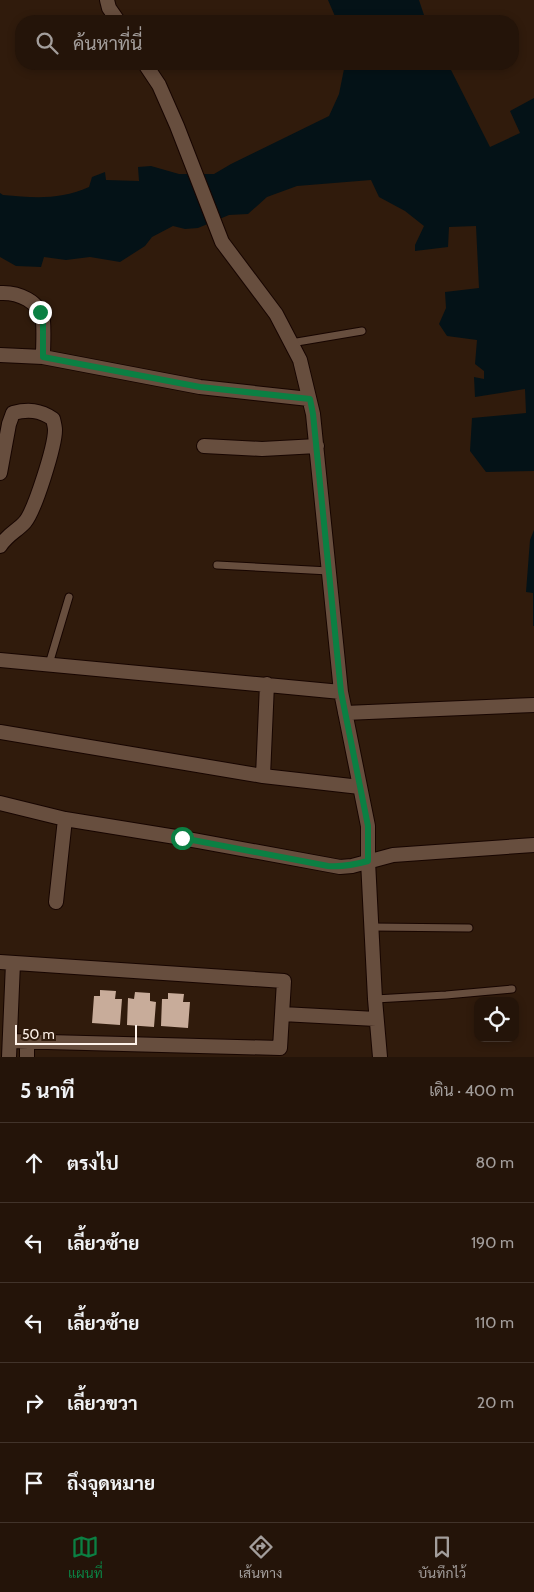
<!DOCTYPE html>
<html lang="th">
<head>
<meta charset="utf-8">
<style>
	:root { --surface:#241409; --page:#2c1d12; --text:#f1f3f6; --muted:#a39e9c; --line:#41332a; --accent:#0b8043 }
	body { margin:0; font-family:Cabin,Sarabun,sans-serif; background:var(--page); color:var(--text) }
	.controls { position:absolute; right:15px; bottom:15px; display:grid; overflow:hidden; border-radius:10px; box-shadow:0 2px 8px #0003 }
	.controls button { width:45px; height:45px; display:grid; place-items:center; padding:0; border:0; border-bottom:1px solid var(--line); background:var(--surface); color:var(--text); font:25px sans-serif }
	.scale { position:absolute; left:15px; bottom:12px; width:122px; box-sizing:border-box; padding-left:5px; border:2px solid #fef2ea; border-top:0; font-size:14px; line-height:18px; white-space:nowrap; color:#fef2ea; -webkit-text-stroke:4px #301b0c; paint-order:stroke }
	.stop { position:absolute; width:15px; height:15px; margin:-11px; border:4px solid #0b8043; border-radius:50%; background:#fff }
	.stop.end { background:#0b8043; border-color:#fff; box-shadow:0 1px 5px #0008 }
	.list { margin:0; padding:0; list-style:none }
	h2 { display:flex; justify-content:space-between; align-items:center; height:65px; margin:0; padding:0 20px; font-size:21px }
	h2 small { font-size:16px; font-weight:400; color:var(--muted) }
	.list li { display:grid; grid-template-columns:32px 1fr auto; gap:15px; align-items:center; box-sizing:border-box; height:80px; padding:0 20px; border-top:1px solid var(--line) }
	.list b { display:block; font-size:19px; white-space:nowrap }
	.list em { font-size:16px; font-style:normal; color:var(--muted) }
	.icon { flex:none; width:28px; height:28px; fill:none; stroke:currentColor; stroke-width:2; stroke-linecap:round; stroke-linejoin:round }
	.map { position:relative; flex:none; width:534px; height:1057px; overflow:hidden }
	.search { position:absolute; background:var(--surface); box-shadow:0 2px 8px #0003; left:15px; right:15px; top:15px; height:55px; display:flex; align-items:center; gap:12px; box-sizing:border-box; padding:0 18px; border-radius:20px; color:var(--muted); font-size:19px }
	.sheet { height:465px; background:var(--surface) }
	nav { display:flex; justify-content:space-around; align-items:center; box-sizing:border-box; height:70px; border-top:1px solid var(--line); background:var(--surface); font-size:14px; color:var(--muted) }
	nav a { display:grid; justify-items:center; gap:2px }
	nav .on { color:var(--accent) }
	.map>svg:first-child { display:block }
	.water { fill:#041217 }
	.building { fill:#c8ac9a }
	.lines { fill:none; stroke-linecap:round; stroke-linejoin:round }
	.service-casing { stroke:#170500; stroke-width:9 }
	.minor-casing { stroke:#170500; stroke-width:16 }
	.service { stroke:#674e3e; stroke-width:7 }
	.minor { stroke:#674e3e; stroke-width:14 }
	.route { stroke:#0b8043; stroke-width:6 }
</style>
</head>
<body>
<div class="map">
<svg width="534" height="1057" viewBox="0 0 534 1057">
	<rect width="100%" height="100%" fill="#301b0c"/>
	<path class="water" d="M328 0H419L426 21H337Z
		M345 64H448L490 147 520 133 510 111 534 98V471L486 472 470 451 472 418 526 413 525 389 475 397 474 377 484 379V371L475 364 477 340 447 336 439 324 446 308 445 292 479 288 476 226 449 227 448 247 415 251V245L424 226 405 211 379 197 371 180 297 186 267 197 248 214 229 215 198 228 185 229 173 226 152 237 145 246 120 262 90 257 66 260 44 257 41 267 16 266 0 257V193L3 195C35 198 59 200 89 187L92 177 105 172 106 180 139 181 138 167 151 166 179 174H214L231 164 329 116 339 94Z
		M534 530V626H533V593L526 592 530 540Z"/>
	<path class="building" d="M100 990 116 991 115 999H122L120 1025 92 1023 94 996H100Z
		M135 992 150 993V1001L156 1002 154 1027 127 1025 128 998 134 999Z
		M168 993 184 994 183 1002H190L188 1028 161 1026 162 999H168Z"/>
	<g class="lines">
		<g class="service-casing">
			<path id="service" d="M291 343 362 331
				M217 565 329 571
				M49 664 69 597
				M372 927 469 928
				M375 999 446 995 512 989"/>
		</g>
		<g class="minor-casing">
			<path id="minor" d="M107 0 109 8 118 21
				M145 64 159 85 177 126 222 242 276 314 300 360 313 414 341 692 368 826V861L375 999 380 1057
				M0 293C18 292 40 301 43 321 44 333 43 346 43 357
				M0 355 43 357 200 387 309 399
				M204 446 262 449 317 446
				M0 473 9 424 13 413C28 409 40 410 53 419 54 423 55 427 55 430 55 446 35 510 25 522 17 531 8 534 0 546
				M0 660 341 692
				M345 713 534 705
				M0 732 263 776 360 787
				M263 776 267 684
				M0 803 65 819 182 838 340 867 352 866 393 855 534 845
				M56 902 65 819
				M0 962 284 981 280 1048 10 1041
				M282 1014 376 1019
				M9 1057 13 963
				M27 1057V1042"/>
		</g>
		<use href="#service" class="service"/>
		<use href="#minor" class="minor"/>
	</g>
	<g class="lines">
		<path class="route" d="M40 312 43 321V357L200 387 310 399 313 414 341 692 368 826V861C354 865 343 867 328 866L182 838"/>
	</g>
</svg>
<div class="controls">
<button><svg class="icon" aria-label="locate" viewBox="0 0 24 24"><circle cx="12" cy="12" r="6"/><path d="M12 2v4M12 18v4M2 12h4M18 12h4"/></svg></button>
</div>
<div class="scale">50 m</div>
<div class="stop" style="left:182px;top:838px"></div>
<div class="stop end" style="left:40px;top:312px"></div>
<div class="search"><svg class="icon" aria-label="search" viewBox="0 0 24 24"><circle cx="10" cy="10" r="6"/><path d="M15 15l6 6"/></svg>ค้นหาที่นี่</div>
</div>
<section class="sheet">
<h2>5 นาที<small>เดิน · 400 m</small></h2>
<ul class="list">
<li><svg class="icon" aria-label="ahead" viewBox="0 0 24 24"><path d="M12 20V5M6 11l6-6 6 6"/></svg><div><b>ตรงไป</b></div><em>80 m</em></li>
<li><svg class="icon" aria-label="left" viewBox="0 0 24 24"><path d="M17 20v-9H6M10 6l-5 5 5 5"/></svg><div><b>เลี้ยวซ้าย</b></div><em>190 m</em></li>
<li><svg class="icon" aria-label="left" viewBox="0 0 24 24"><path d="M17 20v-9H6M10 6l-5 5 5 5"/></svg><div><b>เลี้ยวซ้าย</b></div><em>110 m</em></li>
<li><svg class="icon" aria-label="right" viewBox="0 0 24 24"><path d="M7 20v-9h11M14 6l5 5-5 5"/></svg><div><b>เลี้ยวขวา</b></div><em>20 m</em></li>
<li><svg class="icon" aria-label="arrive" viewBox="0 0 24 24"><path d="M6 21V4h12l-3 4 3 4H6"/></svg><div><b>ถึงจุดหมาย</b></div></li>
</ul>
</section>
<nav>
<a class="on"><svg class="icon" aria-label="map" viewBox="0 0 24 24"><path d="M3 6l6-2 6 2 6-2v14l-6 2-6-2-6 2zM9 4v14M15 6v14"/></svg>แผนที่</a>
<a><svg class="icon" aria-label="directions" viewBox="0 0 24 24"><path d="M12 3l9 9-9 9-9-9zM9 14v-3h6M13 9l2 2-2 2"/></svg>เส้นทาง</a>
<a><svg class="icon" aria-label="saved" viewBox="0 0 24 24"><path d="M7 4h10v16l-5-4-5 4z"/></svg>บันทึกไว้</a>
</nav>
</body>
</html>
